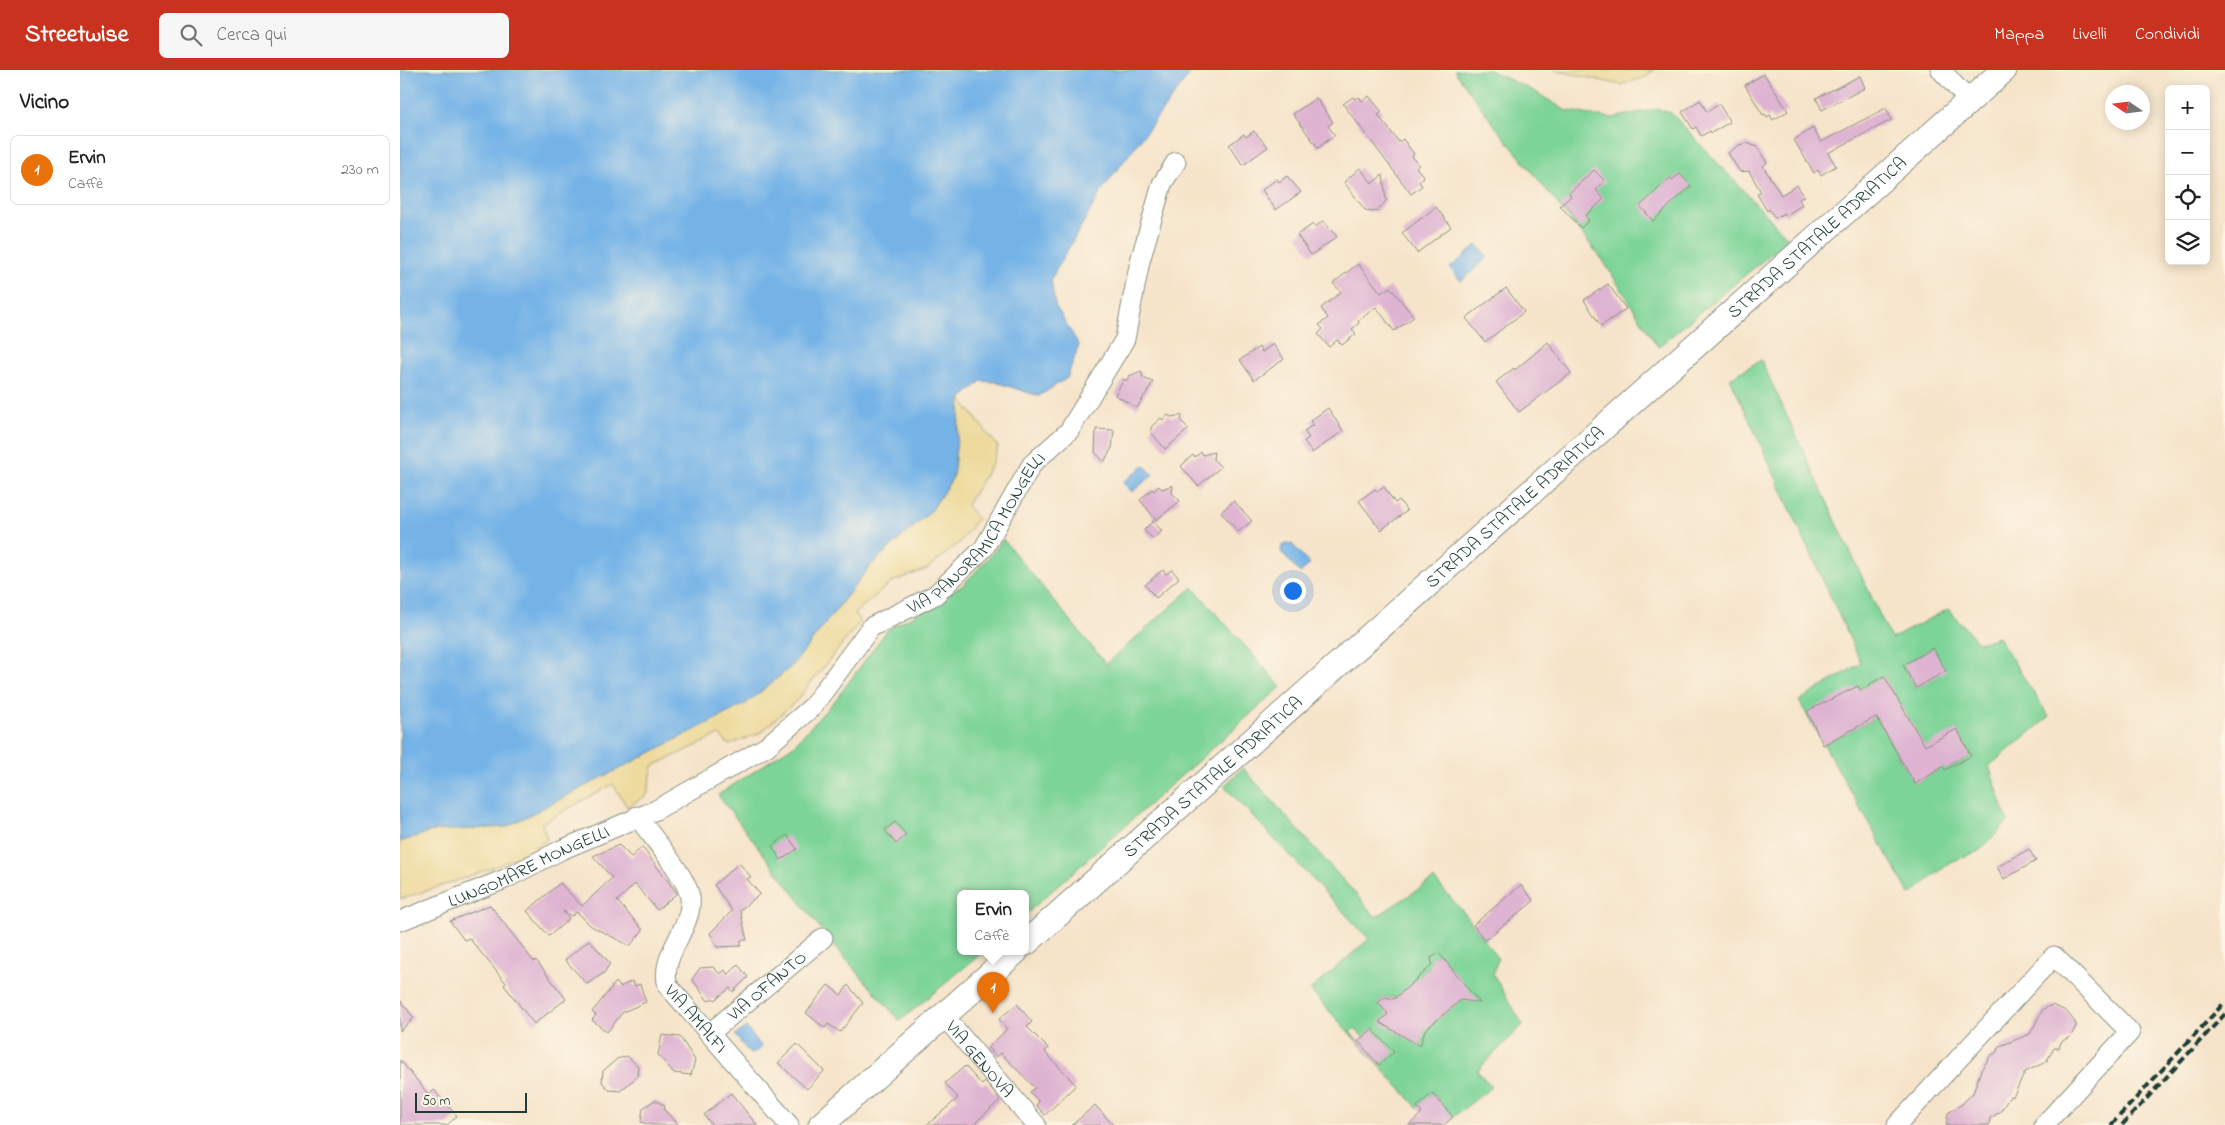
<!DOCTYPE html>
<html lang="it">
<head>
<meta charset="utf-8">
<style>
	:root { --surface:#fff; --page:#f6f6f6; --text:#202124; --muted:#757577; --line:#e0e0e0; --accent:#c8321e }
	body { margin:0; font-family:"Indie Flower",sans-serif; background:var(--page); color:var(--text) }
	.controls { position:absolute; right:15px; top:15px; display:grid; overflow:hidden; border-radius:8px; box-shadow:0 2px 12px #0003 }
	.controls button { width:45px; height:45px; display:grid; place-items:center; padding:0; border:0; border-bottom:1px solid var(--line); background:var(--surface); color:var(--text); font:25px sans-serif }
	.compass { position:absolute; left:1705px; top:15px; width:45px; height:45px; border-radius:50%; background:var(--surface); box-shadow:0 2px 12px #0003; rotate:283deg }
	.scale { position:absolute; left:15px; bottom:12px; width:112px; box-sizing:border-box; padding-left:5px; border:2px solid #1f3d34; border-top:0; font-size:14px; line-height:18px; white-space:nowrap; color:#1f3d34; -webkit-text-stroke:4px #fcf5e5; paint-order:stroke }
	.you { position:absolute; left:892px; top:520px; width:18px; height:18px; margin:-12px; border:4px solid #fff; border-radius:50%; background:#1a73e8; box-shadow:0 0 0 8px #1a73e833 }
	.badge { display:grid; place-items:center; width:32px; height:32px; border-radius:50%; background:var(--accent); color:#fff; font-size:16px; font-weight:700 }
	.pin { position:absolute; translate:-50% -41px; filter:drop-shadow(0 1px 2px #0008) }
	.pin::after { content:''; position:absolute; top:26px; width:18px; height:15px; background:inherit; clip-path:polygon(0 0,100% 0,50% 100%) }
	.popup { position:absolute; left:557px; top:820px; width:72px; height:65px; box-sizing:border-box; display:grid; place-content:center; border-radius:8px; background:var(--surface); filter:drop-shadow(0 1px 4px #0005); font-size:16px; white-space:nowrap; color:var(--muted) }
	.popup b { font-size:19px; color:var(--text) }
	.popup::after { content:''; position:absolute; left:50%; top:100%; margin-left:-10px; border:10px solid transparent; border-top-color:var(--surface) }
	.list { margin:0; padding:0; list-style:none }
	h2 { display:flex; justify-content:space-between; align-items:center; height:65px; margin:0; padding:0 20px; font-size:21px }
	h2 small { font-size:16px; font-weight:400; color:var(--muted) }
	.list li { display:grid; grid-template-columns:32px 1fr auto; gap:15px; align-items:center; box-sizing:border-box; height:70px; margin:0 10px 10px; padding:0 10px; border:1px solid var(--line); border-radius:8px }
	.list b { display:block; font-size:19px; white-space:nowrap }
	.list p { margin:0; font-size:16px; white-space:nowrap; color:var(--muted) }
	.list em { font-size:16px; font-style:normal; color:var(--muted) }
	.icon { flex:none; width:28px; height:28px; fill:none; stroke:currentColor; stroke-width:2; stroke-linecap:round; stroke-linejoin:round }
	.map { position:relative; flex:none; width:1825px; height:1055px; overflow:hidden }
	header { display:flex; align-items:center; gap:30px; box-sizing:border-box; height:70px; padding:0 25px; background:var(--accent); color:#fff }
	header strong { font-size:24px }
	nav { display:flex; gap:28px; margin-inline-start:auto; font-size:18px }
	.search { width:350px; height:45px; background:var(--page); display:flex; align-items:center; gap:12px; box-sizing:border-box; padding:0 18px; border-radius:8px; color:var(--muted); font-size:19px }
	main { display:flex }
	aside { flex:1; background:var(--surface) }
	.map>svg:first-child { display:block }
	.green { fill:#7dd498; stroke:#4e8866; fill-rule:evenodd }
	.sand { fill:#eeda9e; stroke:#868c69 }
	.water { fill:#74b3e7; stroke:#4a788e }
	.building { fill:#deb4d2 }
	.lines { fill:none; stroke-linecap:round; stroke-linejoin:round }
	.minor-casing { stroke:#8a907f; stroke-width:21 }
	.major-casing { stroke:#8a907f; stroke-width:27 }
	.minor { stroke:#fff; stroke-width:19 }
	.major { stroke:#fff; stroke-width:25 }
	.rail { stroke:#1f3d34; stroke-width:4; stroke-dasharray:8 4; stroke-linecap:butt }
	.labels { text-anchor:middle; stroke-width:4.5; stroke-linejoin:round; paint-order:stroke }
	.street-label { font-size:18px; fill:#1f3d34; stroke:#fcf5e5 }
</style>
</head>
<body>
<header>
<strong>Streetwise</strong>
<div class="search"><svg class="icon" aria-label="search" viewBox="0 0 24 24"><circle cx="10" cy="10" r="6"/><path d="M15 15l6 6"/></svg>Cerca qui</div>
<nav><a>Mappa</a><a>Livelli</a><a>Condividi</a></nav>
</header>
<main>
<aside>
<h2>Vicino<small></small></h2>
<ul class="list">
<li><span class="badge" style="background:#e8710a">1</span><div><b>Ervin</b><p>Caffè</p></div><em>230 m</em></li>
</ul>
</aside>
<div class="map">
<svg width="1825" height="1055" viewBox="0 0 1825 1055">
	<rect width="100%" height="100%" fill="#fcf5e5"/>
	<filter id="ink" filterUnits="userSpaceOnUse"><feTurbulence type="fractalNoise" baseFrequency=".02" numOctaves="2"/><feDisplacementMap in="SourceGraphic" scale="10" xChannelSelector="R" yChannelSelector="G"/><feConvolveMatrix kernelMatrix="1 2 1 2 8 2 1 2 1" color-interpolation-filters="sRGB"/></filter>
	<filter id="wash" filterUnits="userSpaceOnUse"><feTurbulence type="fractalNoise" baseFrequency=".0096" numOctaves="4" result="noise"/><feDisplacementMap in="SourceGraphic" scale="20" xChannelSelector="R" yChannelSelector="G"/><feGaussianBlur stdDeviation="1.12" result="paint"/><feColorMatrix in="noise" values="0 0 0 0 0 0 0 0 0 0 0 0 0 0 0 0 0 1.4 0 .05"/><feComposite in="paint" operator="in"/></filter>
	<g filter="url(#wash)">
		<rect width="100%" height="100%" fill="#f6e4ca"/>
		<path class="green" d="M1054 0H1089L1134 21 1165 40 1185 44 1212 48 1257 39 1271 43 1389 169 1258 277 1202 189 1095 56Z
			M1361 290 1491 569 1548 539 1579 573 1598 567 1649 647 1589 696 1608 752 1579 781 1551 792 1510 825 1399 631 1461 593 1330 308ZM1533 578 1545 601 1516 618 1503 595ZM1484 606 1538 700 1515 714 1476 647 1423 675 1458 616 1460 620ZM1557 659 1571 686 1545 700 1536 683Z
			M603 469 706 594 793 517 881 617 626 844V824H560V882H583L500 951 431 872 318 725 394 675 437 628 488 559 526 539 563 515 593 483Z
			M843 698 976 847 1034 809 1066 845 1098 889 1093 904 1123 955 1077 1001 1092 1017 1053 1047 1034 1035 1039 1030 1032 1023 1017 1037 910 920 969 869 824 716ZM1039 883 1072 924 1073 927 1058 931 1025 960 978 933 985 927 996 928 1028 899 1032 888ZM955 958 963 967 973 959 993 982 979 995 950 962Z"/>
		<path class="sand" d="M1155 0H1254L1245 7 1221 15Z
			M561 329 598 377 591 395 567 435 577 449 559 473 527 499 492 512 455 543 460 552 397 630 360 663 329 675 319 665 253 696 247 725 227 737 213 714 142 753 147 770C105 797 48 814 0 829V772L32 761 106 757 252 680 392 596 471 495 531 441 553 407Z"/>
		<path class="water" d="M0 0H793L702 120 651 209 655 235 679 275 667 308 639 326 595 312 581 311 561 329 553 407 531 441 471 495 392 596 347 633 106 757 32 761 0 772Z
			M1077 175 1088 187 1061 211 1050 198Z
			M744 395 753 405 732 422 723 413Z
			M887 474H892L910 494 900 503 881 482 882 476Z
			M346 957 362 977 351 985 335 965Z"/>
		<g id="blocks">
			<path class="building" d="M1364 4 1388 41 1373 50 1370 45 1367 47 1365 44 1363 45 1345 15Z
				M1460 6 1465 18 1422 40 1416 28Z
				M969 26 982 42 978 45 999 72 1003 69 1014 84 1012 86 1019 95 1016 97 1024 107 1019 111 1022 116 1011 124 943 34 953 27 955 29 959 27 962 31Z
				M916 28 933 52 928 56 935 65 918 78 893 44Z
				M1300 30 1307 42 1319 34 1330 52 1311 63 1310 61 1301 66 1296 57 1293 59 1282 42Z
				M1486 38 1491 50 1428 83 1436 96 1421 105 1418 100 1414 103 1394 70 1413 58 1421 72Z
				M854 61 868 77 843 95 829 75 844 64 846 67Z
				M1347 73 1357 77 1367 93 1363 96 1381 125 1397 115 1404 126 1399 129 1402 135 1385 146 1384 143 1375 148 1369 139 1367 141 1357 124 1361 122 1349 101 1340 102 1328 83 1339 75Z
				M960 98 972 113 983 105 986 131 977 141 971 142 965 140 944 112Z
				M1194 100 1205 111 1196 120 1204 129 1185 146 1189 150 1181 158 1160 136 1171 126 1169 123Z
				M1280 104 1291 116 1253 151 1240 136 1270 108 1272 110Z
				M887 106 901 122 876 140 862 120 877 109 879 112Z
				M1036 137 1051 157 1017 183 1002 163Z
				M923 151 937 167 911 185 897 165 913 154 915 157Z
				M958 194 981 223 990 217 1014 247 994 261 976 237 958 251 959 253 952 259 956 264 942 275 937 270 929 277 918 264 923 259 919 255 928 248 921 238 941 222 933 213Z
				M1208 214 1226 239 1201 256 1184 230Z
				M1106 218 1124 242 1085 272 1066 248Z
				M1148 272 1171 303 1119 342 1096 312 1114 298 1115 300Z
				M873 274 884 289 854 310 840 290 859 277 862 282Z
				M741 301 743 308 753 312 737 338 715 325 724 309 726 311 729 306Z
				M928 338 943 361 912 383 904 371 909 368 904 361 913 355 910 351Z
				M768 345 771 347 782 345 781 351 789 359 765 379 751 362V357L761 348 763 350Z
				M696 359 714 360 712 378 704 392 695 382Z
				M801 382 803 385 814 382 813 389 821 397 798 416 781 396 793 385 795 387Z
				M773 415 772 423 780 431 756 450 740 430 752 419 754 421 759 416 762 419Z
				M984 417 995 433 999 430 1007 441 981 460 959 431 975 419 977 422Z
				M834 431 852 451 838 462 821 442Z
				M753 451 762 461 753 469 744 460Z
				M763 500 766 504 772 500 779 508 756 528 745 515Z
				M1533 578 1546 601 1516 618 1503 595Z
				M1484 606 1525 676 1557 659 1571 686 1545 700 1543 697 1515 714 1476 647 1423 675 1407 641 1458 616 1460 620Z
				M495 752 506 765 496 774 485 760Z
				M387 765 397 779 381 790 372 776Z
				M219 775 231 787 242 777 277 823 257 840 235 814 217 831 243 860 230 876 191 856 177 842 172 846 163 841 169 849 149 866 127 841 160 813 182 836 212 808 193 786Z
				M1629 779 1636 791 1604 809 1597 797Z
				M339 793 351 807 347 809 360 824 340 840 347 870H341V876L317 877 310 863 332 841 314 815Z
				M1121 815 1134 831 1085 870 1073 855Z
				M90 835 134 892 136 890 166 929 134 954 104 915 106 913 69 868 64 870 50 851Z
				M189 870 210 893 204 903 187 914 165 890Z
				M1039 883 1080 933 1061 930 1025 960 1020 976 979 952 988 944 978 933 985 927 994 929 1028 899 1032 894 1031 888Z
				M338 895 348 907 333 922 330 918 315 930 313 928 308 931 292 909 300 898 313 897 320 904 325 900 328 905Z
				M232 911 235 916 240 914 246 932 223 942 207 962 192 950 196 945 192 942 216 912 220 917Z
				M428 915 441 925 448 915 463 933 440 962 428 954 425 958 406 943Z
				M0 930 14 948 0 961Z
				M617 934 632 952 627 957 648 978 645 982 676 1015 645 1045 636 1035 639 1032 630 1022 635 1018 601 983 597 987 588 978 607 959 599 949Z
				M1652 935 1666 941 1675 952 1676 956 1671 966 1661 972 1659 978H1654L1646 992 1625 1002 1613 1027 1611 1025 1600 1042 1590 1048 1589 1055H1546L1548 1043 1562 1034 1573 1023 1581 1000 1591 985 1596 983 1600 976 1630 964 1643 939Z
				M972 959 994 982 979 995 958 971Z
				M262 965 280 967 295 990 291 1005 274 1003 258 985Z
				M397 974 424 1001 407 1019 378 993Z
				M227 986 238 996 237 1007 220 1021 209 1020 202 1012 203 1001 217 989Z
				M0 990 29 1025 34 1020 57 1046 47 1055H0Z
				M565 996 582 1015 585 1012 600 1030 573 1055H527L558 1028 545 1013Z
				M331 1023 357 1055H312L304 1045Z
				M1032 1023 1053 1047 1044 1055H1009L1022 1043 1017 1037Z
				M255 1030 265 1036 264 1040 279 1055H251L241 1052 243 1038Z
				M695 1035 713 1055H672Z"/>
		</g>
	</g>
	<g filter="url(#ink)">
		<use href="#blocks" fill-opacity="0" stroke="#8a907f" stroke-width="1"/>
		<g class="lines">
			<g class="minor-casing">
				<g id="minor">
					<path d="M1541 0 1569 31"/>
					<path id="s1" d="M237 746C251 766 286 805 290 827 294 857 258 886 268 916L389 1055"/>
					<path id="s2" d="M0 851 105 809 161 780 256 740 366 677 412 637 471 557 535 525 584 478 632 394 669 361 725 269 740 191 762 114 776 92"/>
					<path id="s3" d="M544 946 636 1055"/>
					<path id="s4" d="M310 963 423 868"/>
					<path d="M1497 1055 1654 886 1730 962 1644 1055"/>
				</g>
			</g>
			<g class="major-casing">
				<g id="major">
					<path id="s5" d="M626 873 1604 0"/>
					<path d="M421 1055 615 882"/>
				</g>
			</g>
			<use href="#minor" class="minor"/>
			<use href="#major" class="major"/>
			<path class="rail" d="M1711 1055 1825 932
				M1722 1055 1825 944"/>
		</g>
	</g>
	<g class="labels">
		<g class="street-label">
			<text dy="6" stroke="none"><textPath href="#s5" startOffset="1060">STRADA STATALE ADRIATICA</textPath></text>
			<text dy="6" stroke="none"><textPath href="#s5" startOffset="655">STRADA STATALE ADRIATICA</textPath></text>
			<text dy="6" stroke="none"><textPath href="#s2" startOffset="712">VIA PANORAMICA MONGELLI</textPath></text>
			<text dy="6" stroke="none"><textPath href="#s5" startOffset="250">STRADA STATALE ADRIATICA</textPath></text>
			<text dy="6" stroke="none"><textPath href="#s2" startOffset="140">LUNGOMARE MONGELLI</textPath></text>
			<text dy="6" stroke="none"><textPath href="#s4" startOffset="74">VIA OFANTO</textPath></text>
			<text dy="6" stroke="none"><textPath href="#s1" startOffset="234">VIA AMALFI</textPath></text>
			<text dy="6" stroke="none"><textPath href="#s3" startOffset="56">VIA GENOVA</textPath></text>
		</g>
	</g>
</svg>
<div class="controls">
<button>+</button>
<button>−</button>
<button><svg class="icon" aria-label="locate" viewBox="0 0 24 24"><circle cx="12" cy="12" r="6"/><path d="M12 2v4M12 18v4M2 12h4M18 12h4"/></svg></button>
<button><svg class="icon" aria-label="layers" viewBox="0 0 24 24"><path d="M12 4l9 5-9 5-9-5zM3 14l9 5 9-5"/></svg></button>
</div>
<svg class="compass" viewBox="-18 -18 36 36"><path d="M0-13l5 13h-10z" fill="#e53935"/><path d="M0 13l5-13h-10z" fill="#757577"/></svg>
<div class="scale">50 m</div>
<div class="you"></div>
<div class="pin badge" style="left:593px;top:943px;background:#e8710a">1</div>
<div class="popup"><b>Ervin</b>Caffè</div>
</div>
</main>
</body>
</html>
